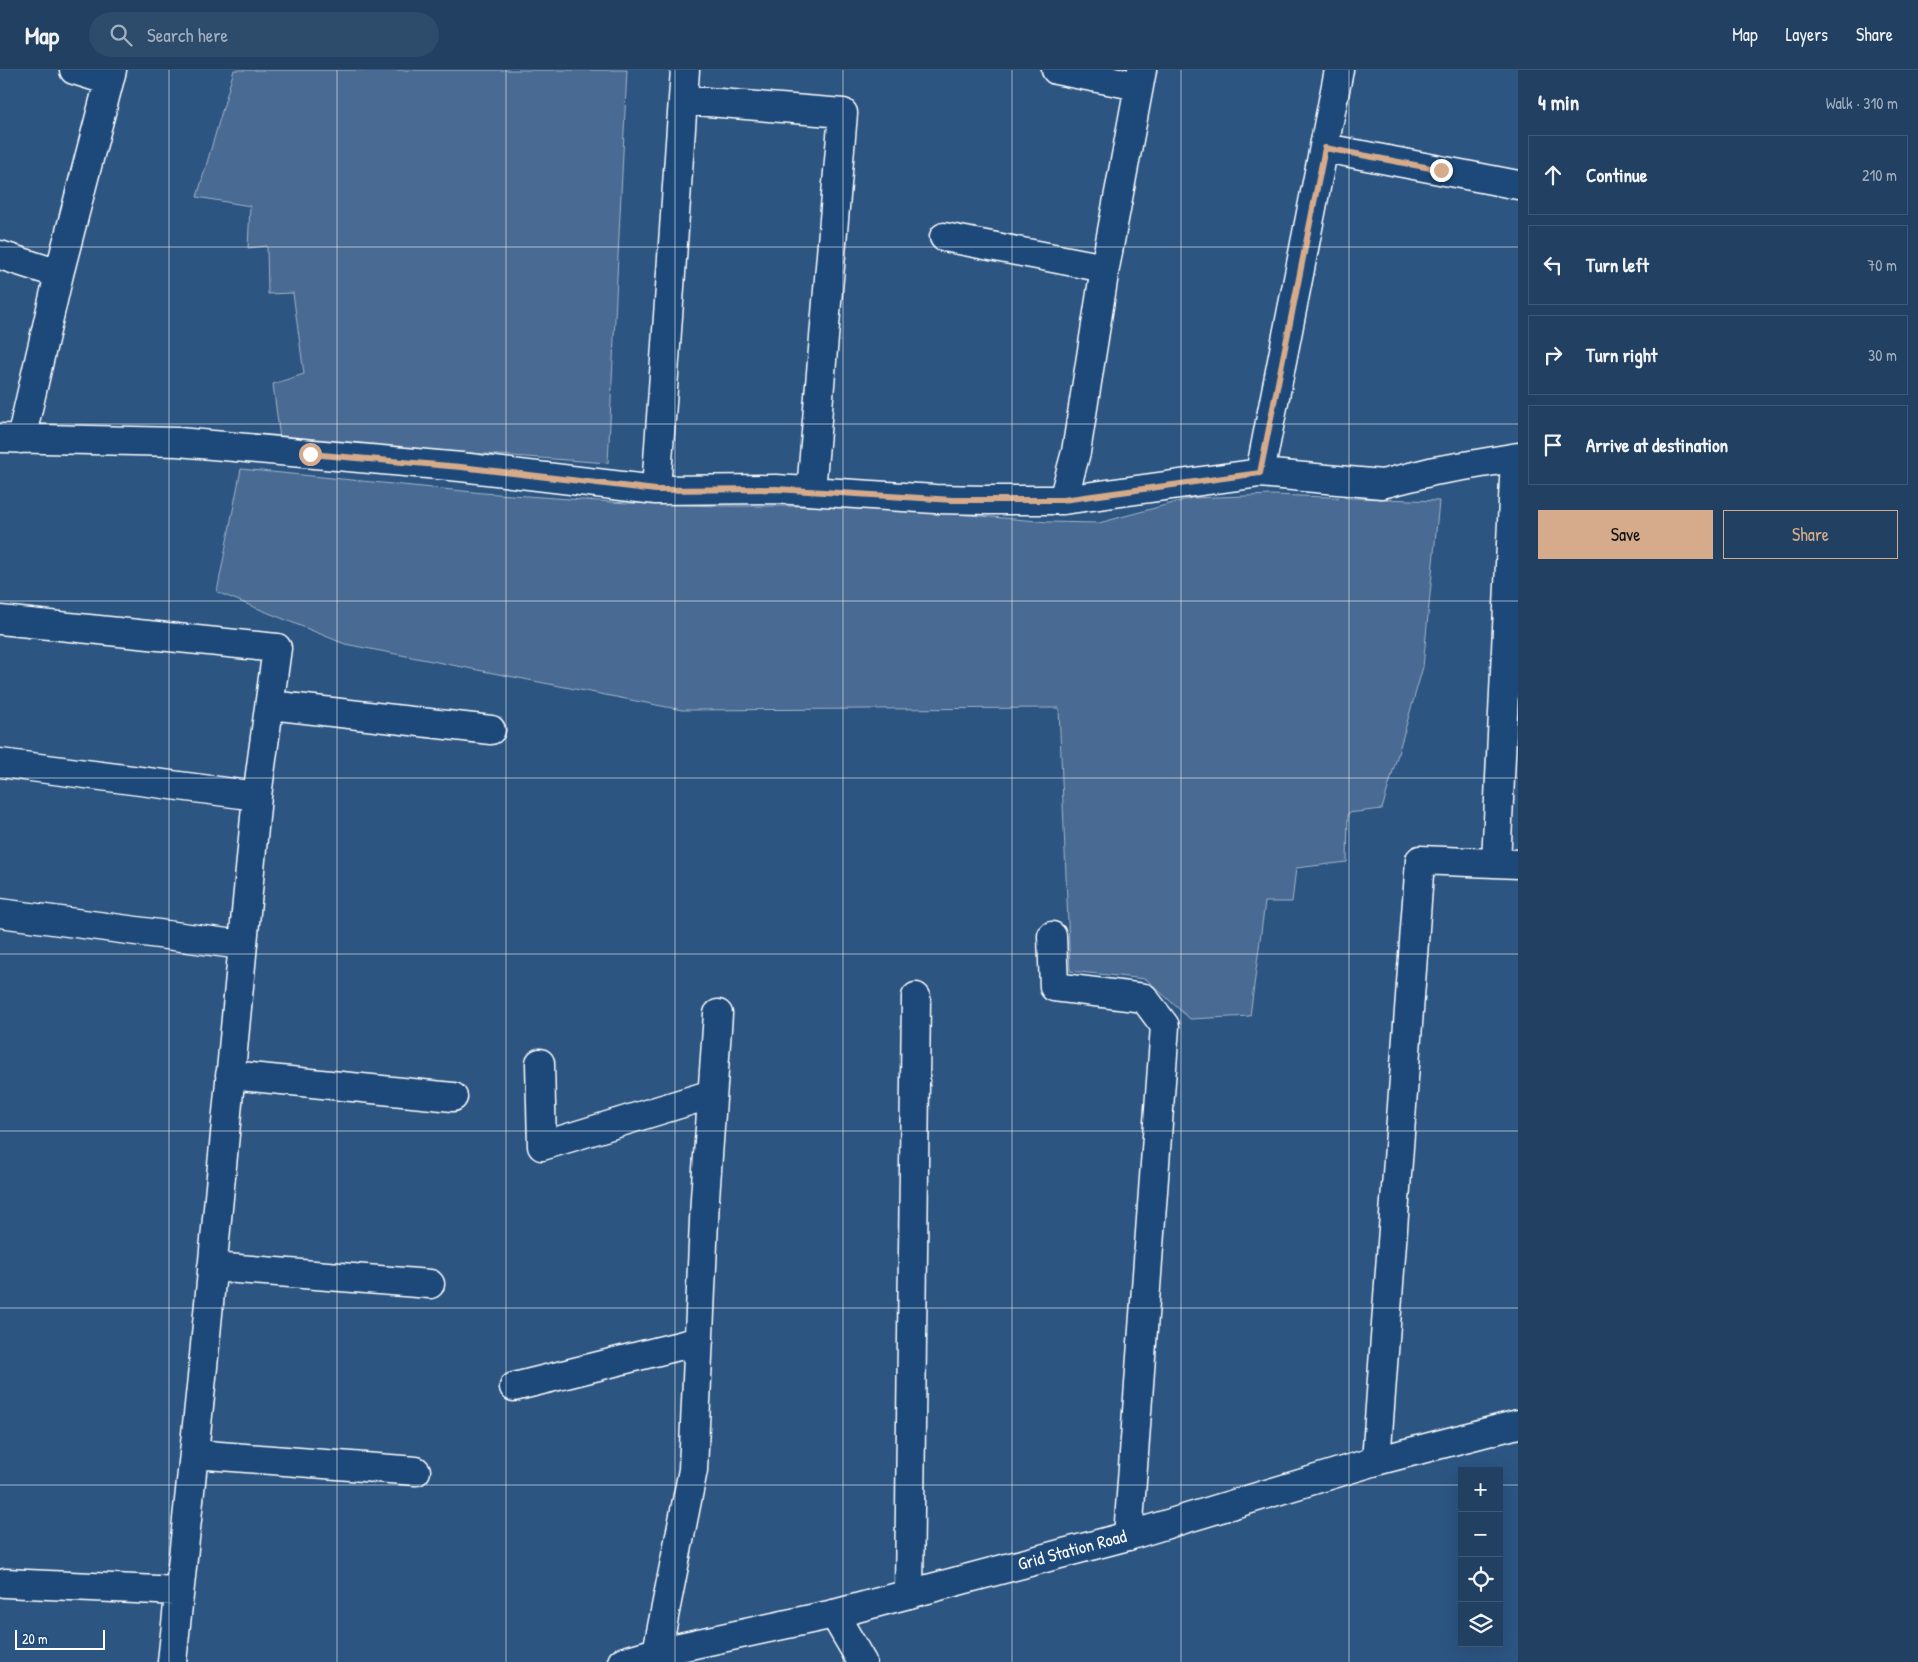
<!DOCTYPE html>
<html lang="en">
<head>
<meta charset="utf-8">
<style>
	:root { --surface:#214062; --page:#2d4b6b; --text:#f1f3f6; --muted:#a2afbe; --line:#3e5977; --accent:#d6ab8b }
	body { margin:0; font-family:"Patrick Hand",sans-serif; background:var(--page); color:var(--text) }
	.controls { position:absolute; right:15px; bottom:15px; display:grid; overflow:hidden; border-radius:0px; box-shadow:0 5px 20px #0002 }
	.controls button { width:45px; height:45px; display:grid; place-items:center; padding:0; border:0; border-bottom:1px solid var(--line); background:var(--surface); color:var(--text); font:25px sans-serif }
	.scale { position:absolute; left:15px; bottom:12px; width:90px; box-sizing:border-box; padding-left:5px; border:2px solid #fff; border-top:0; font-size:14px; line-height:18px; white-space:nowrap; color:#fff; -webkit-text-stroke:4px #1f4a7a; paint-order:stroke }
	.stop { position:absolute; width:15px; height:15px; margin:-11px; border:4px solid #d6ab8b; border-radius:50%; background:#fff }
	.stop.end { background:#d6ab8b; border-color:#fff; box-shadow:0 1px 5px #0008 }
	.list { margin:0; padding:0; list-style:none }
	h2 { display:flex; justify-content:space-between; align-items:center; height:65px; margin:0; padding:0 20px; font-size:21px }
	h2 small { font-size:16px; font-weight:400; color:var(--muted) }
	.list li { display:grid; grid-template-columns:32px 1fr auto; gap:15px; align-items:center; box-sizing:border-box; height:80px; margin:0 10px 10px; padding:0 10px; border:1px solid var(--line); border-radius:0px }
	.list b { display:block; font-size:19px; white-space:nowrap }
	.list em { font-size:16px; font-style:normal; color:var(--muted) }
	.actions { display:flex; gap:10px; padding:15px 20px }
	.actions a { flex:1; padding:11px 0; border:1px solid var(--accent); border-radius:0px; text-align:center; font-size:18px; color:var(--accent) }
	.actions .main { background:var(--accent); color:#111 }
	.icon { flex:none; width:28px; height:28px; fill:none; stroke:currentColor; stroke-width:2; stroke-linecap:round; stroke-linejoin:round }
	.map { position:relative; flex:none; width:1518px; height:1592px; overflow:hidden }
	header { display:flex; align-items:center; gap:30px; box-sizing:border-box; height:70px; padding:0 25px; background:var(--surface); border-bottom:1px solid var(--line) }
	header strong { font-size:24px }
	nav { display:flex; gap:28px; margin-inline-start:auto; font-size:18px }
	.search { width:350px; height:45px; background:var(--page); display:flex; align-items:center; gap:12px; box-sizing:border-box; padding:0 18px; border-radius:28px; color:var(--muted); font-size:19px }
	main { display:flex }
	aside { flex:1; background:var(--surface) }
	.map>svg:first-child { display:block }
	.green { fill:#486b92; stroke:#a4b5c8 }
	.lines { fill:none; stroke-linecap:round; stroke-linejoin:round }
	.street-casing { stroke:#fff; stroke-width:31 }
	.secondary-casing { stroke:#fff; stroke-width:31 }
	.street { stroke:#1f4a7a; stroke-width:28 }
	.secondary { stroke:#1f4a7a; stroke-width:28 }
	.route { stroke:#d6ab8b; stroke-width:6 }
	.grid { fill:none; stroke:#fff; stroke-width:1; stroke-opacity:0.55 }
	.labels { text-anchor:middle; stroke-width:4.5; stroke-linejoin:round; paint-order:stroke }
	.street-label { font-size:18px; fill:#fff; stroke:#1f4a7a }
</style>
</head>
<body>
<header>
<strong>Map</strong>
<div class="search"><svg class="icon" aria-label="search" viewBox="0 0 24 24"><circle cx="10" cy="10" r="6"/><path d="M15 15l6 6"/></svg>Search here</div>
<nav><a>Map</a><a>Layers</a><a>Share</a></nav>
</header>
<main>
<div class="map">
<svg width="1518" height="1592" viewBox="0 0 1518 1592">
	<rect width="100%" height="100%" fill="#2c5582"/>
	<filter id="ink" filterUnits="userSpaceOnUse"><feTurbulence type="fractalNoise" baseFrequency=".02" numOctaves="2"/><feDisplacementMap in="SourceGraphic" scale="10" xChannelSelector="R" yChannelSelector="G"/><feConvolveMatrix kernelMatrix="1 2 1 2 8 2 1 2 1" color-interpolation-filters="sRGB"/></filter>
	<g filter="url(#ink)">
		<path class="green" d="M234 0H627L608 393 280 369 273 314 304 304 293 223 268 224 267 176 248 178 250 136 197 127Z
			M241 399 483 423 627 433 721 436H867L1048 452 1099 453 1192 428 1272 425 1439 431 1423 597 1382 739 1348 743 1347 792 1296 798 1292 832H1265L1250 946 1190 949 1146 909 1070 901 1059 638 682 640 345 574 217 522Z"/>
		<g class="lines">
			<g class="street-casing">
				<path id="street" d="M74 0 109 11
					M1056 0 1139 16
					M683 30 843 43 811 421
					M1325 78 1518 115
					M944 167 1105 198
					M0 185 59 204
					M0 368 178 372 461 397 656 420 776 419 935 429 988 430H1063L1260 403 1382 414 1434 401 1518 387
					M21 369 59 204 112 0
					M1260 403 1339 0
					M656 420 685 0
					M1063 430 1076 382 1105 198 1142 0
					M0 550 277 578 257 726 202 1307 172 1592
					M270 635 491 660
					M0 693 257 726
					M1496 793 1515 388
					M0 843 242 875
					M1052 866 1054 917 1144 928 1165 956 1128 1466
					M540 993 542 1076 712 1024
					M230 1005 453 1027
					M212 1197 430 1214
					M514 1317 699 1271
					M194 1384 416 1401
					M1376 1391 1420 790 1518 794
					M5 1513 179 1521
					M909 1524 916 927
					M834 1544 862 1592
					M657 1582 693 1400 705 1128 718 944"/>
			</g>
			<g class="secondary-casing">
				<path id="secondary" d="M622 1592 657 1582 834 1544 909 1524 1128 1466 1376 1391 1518 1354"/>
			</g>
			<use href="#street" class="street"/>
			<use href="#secondary" class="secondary"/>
		</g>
	</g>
	<g class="lines" filter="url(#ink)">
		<path class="route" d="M310 384 461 397 656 420 776 419 953 430H1063L1260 403 1325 78 1441 100"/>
	</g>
	<path class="grid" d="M169 0V1592M337 0V1592M506 0V1592M675 0V1592M843 0V1592M1012 0V1592M1181 0V1592M1349 0V1592M0 177H1518M0 354H1518M0 531H1518M0 708H1518M0 884H1518M0 1061H1518M0 1238H1518M0 1415H1462M1499 1415H1518"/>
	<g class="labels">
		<g class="street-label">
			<text transform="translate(1072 1480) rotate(-15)" y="6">Grid Station Road</text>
		</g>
	</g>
</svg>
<div class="controls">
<button>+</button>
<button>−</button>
<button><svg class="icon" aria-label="locate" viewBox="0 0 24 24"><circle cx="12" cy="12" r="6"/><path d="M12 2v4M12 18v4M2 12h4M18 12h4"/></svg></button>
<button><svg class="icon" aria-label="layers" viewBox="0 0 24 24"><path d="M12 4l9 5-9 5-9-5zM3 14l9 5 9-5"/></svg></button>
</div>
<div class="scale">20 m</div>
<div class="stop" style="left:310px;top:384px"></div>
<div class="stop end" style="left:1441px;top:100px"></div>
</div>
<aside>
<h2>4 min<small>Walk · 310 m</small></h2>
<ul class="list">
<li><svg class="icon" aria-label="ahead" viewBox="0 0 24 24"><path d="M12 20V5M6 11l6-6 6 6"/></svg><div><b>Continue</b></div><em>210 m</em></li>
<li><svg class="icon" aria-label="left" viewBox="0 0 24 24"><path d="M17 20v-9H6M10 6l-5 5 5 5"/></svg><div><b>Turn left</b></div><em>70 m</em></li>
<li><svg class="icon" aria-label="right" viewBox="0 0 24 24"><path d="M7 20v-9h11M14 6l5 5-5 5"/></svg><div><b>Turn right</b></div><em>30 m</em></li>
<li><svg class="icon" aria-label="arrive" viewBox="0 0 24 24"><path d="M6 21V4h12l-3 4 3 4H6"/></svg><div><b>Arrive at destination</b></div></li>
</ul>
<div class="actions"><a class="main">Save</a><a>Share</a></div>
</aside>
</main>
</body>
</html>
